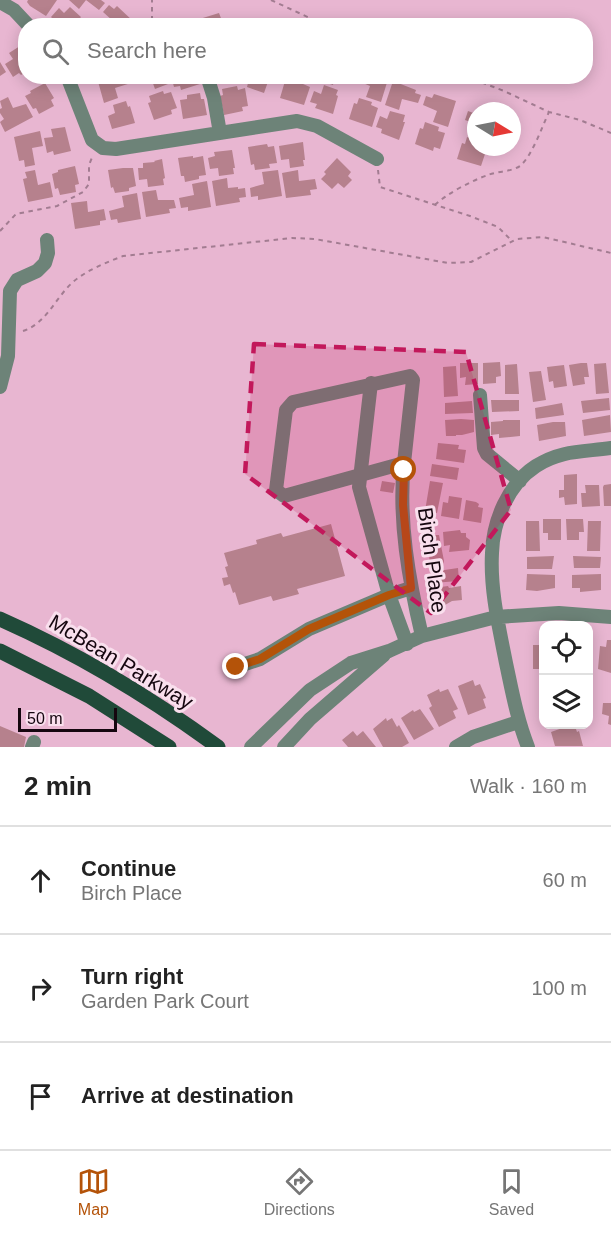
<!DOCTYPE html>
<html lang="en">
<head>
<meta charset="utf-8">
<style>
	:root { --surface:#fff; --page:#f6f6f6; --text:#222; --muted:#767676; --line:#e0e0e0; --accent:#b45309 }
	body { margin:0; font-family:Helvetica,sans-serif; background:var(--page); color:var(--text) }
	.controls { position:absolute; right:18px; bottom:18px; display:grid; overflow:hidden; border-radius:12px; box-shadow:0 3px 15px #0003 }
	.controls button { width:54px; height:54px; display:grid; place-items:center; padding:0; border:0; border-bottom:2px solid var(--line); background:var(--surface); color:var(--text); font:30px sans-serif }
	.compass { position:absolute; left:467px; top:102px; width:54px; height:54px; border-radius:50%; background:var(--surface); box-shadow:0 3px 15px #0003; rotate:100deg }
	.scale { position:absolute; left:18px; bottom:15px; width:99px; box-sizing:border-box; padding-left:6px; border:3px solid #15060f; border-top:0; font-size:16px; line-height:21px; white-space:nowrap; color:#15060f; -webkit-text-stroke:4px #f9dfed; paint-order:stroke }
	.stop { position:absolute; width:18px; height:18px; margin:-14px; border:4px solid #b45309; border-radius:50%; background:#fff }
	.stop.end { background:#b45309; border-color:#fff; box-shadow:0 2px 6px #0008 }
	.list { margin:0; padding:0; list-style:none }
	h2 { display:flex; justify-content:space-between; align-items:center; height:78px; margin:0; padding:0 24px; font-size:26px }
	h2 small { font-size:20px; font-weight:400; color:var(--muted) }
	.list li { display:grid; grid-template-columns:39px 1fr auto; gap:18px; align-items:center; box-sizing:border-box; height:108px; padding:0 24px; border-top:2px solid var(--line) }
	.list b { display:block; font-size:22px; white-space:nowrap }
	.list p { margin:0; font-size:20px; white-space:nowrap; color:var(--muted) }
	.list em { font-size:20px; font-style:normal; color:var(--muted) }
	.icon { flex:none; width:33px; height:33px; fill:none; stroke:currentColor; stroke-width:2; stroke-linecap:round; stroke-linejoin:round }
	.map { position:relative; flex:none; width:611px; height:747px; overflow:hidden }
	.search { position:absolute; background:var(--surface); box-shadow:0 3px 15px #0003; left:18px; right:18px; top:18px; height:66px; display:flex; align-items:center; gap:15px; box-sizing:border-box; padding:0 21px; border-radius:24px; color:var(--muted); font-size:22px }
	.sheet { height:402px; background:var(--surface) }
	nav { display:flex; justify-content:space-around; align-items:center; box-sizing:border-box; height:84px; border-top:2px solid var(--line); background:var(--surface); font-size:16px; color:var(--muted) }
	nav a { display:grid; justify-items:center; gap:3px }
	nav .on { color:var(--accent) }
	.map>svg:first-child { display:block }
	.building { fill:#b6818d }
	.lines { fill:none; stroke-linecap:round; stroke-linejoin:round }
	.path { stroke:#a27c91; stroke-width:2; stroke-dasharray:4.5 4.5; stroke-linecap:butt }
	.minor { stroke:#6d8378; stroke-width:14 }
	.major { stroke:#204a39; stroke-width:15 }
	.route { stroke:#b45309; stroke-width:8 }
	.marked { fill:#c2185b; fill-opacity:0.2; stroke:#c2185b; stroke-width:4.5; stroke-dasharray:12 8; stroke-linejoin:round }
	.labels { text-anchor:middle; stroke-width:6; stroke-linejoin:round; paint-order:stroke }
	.street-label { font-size:21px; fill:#15060f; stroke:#f9dfed }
</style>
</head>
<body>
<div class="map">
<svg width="611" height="747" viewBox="0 0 611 747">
	<rect width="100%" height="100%" fill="#e8b6d1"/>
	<path class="building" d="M28 0H57L46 16 30 6 27 2Z
		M69 0H101L105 3 99 10 86 0 79 9Z
		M109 5 114 9 117 6 134 22 132 26H111L113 21 103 12Z
		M70 7 81 17 77 22 79 24 77 26 53 24 55 21 51 17 59 8 64 13Z
		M219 13 224 26H194L193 21Z
		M20 46 26 54V72L21 75 19 73 13 77 5 64 13 59 9 53Z
		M0 62 6 72 0 76Z
		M101 76H129L131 83 115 88 118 98 104 103 97 78Z
		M134 76H165L168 84 155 89 151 78 135 82Z
		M171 76H198L200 84 181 90 180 86 174 87Z
		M243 76H270L264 93 247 87 248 83 242 81Z
		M290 76 304 81 303 84 310 87 304 105 280 98 285 81 288 82Z
		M319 76H335L333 85 318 80Z
		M357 76H389L381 102 366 97 370 86 356 80Z
		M393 81 416 90 415 93 421 95 418 103 402 99 399 110 385 105Z
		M45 83 54 98 51 100 54 106 39 114 36 108 33 109 25 96 31 93 30 91Z
		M324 85 338 90 336 95 338 96 333 114 315 108 317 104 310 102 314 91 321 94Z
		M237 86 238 90 245 88 248 106 242 107 243 111 224 115 220 96 223 95 222 89Z
		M163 91 164 94 171 92 177 108 171 110 172 114 154 120 148 103 151 102 149 96Z
		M200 93 201 99H204L207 115 183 119 180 100 187 99V95Z
		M434 94 456 101 448 127 433 122 437 111 423 105 426 96 432 98Z
		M8 97 13 108 26 104 33 117 5 132 0 122 4 119 0 113V109L2 108 0 101Z
		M359 98 372 102 371 105 378 108 372 127 349 119 354 103 357 104Z
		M126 101 128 107 130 106 135 123 112 129 108 116 115 113 113 105Z
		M390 111 405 115 403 122H405L399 140 381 133 382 129 376 127 380 116 387 119Z
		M468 111 476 114V124L465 120Z
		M425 122 439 127 438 131 445 133 440 149 434 147 433 151 415 144 420 128 423 129Z
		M65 127 71 151 54 155 53 151 47 153 44 138 53 137 51 129Z
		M40 131 43 146 32 148 35 165 25 167 24 160 19 161 14 137Z
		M467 137 476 140V147L487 148 481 166 457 159 462 143 465 144Z
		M303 142 305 160H303L304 166 290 168 289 159 281 160 279 146Z
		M267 144 268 147 274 146 277 163 269 164 270 168 255 170 254 164 251 165 248 147Z
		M232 150 235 168H233L234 174 219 176 218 168 210 169 208 158 215 156 214 152Z
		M193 156V158L203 156 206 175 199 176V179L185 182 184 176H181L178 158Z
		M337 158 351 172 348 176 352 180 344 188 338 183 332 189 321 179 326 174 324 172Z
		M162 159 165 178 163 179 164 185 148 187 147 179 139 180 138 168H143V163L155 162 154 161Z
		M75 166 79 184 75 185 76 192 60 195 58 188 55 189 52 174 58 172V170Z
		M123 168H133L136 186 129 188V191L115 193 113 187 111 188 108 170Z
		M35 170 38 185 50 182 53 197 28 202 23 179 27 178 25 172Z
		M278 170 282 196 258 200V196L251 197 250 188 264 184 262 172Z
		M298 170 299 181 315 179 317 189 310 190 311 195 286 198 282 173Z
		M227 178 228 188 238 187V189L245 188 246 197 239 198 240 202 216 206 212 181Z
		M207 181 211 207 188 211V207L181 208 179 198 194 195 192 184Z
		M156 190 158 200H174L176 208 169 209 170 213 146 217 142 192Z
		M137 193 141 219 118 223 117 219 111 220 109 211 124 207 122 196Z
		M87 201 88 212 104 209 106 220 100 221V225L75 229 71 203Z
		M500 362 501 376 496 377V383L483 384V363Z
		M460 363H478V384L465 385 466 377 460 378Z
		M581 363H587L589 377H584L585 384 573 386 569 365Z
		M606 363 609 393 596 394 594 364Z
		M517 364 519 394H505V365Z
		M564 365 567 386 554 388 553 381 549 382 547 367Z
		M456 366 458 396 444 397 443 367Z
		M541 371 546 400 533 402 529 372Z
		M609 398 610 410 583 413 581 401Z
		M491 400H519V411L492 412Z
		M472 401 473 413 445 414V403Z
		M562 403 564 415 536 419 535 408Z
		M610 415 611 432 584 436 582 420Z
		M461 419 474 420V432L462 435H456V436H446L445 420Z
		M503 420H520V436L499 438V434L491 435V422L503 421Z
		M553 422H565L566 436 539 441 537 425Z
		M438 443 459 445 458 449 466 450 464 463 436 459Z
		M432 464 459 468 457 480 430 476Z
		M577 474V504L565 505 564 497 559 498V490H564V475Z
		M382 481 395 483 393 493 380 491Z
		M430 481 443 483 437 513 425 511Z
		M611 484V506H604L603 487 604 485Z
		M585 485H599L600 506 582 507 581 493H586Z
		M449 496 462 498 459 519 441 516 443 502 448 503Z
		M466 500 476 502 479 504 478 507 483 508 481 523 463 520Z
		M543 519H561V540H548V533H543Z
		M566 519H583L584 532H579V540H567Z
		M526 521H539L540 551H526Z
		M588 521H601L600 551H587Z
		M331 524 345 576 297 589 299 594 273 601 271 596 239 605 235 592 233 593 230 584 224 586 222 578 228 577 225 567 228 566 224 553 257 544 256 540 281 533 283 537Z
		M433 528 434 535H439L444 561 443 564 430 566 427 529Z
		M460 530 461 533H466V537L470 540 469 550 449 552 450 545 444 546 443 532Z
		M554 556 552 569H527V557Z
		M573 556 601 557 600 568H574Z
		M458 568 459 581 432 583 431 572Z
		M527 574 555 575V588L537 591 526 590Z
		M601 574V590L580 592V588H572V575Z
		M448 586 449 588 461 586 462 600 452 601 445 605H434L433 588Z
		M588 638H591V653H588Z
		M540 639H544V671H541V669H533V645H540Z
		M607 640H611V673L598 669 600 646 606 647Z
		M473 680 475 686 480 684 486 698 483 699 486 708 468 715 458 686Z
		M439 689 440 692 448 689 458 709 453 711 456 718 439 727 429 708 432 706 427 695Z
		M603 703H611V725L608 724 609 716 602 714Z
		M420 709 434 729 414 740 401 718 413 710 414 712Z
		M386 718 387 721 392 718 397 727 399 725 409 743 402 747H383L373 729Z
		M0 726 26 737 24 747H0Z
		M568 726 569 728 575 726 577 732 579 731 583 746H555L551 732Z
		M353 731 357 736 363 731 376 747H348L342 740Z"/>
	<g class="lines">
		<path class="path" d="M271 0 327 26
			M147 26 152 24V0
			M465 76 504 91 549 112 580 120 611 133
			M378 170 380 187 470 216 498 227 512 241
			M435 205C446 194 473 180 488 175 498 171 511 172 520 166 532 156 542 127 549 112
			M0 231 16 214 57 206 83 192 89 184V165L93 155
			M23 331C47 323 55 298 73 282 87 270 105 263 123 256L292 238 315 239 448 263 471 262 517 239 543 237 611 253"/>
		<path class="minor" d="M0 2 14 10 29 26
			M67 76 92 140 103 148 116 149 297 121 317 126 377 159
			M207 76 214 98 220 133
			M371 383 359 487 389 595 407 644
			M0 387 8 356 10 291 17 280 37 271 45 263 48 253 47 240
			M480 395 484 448 487 454 520 481
			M404 463 284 496 276 490 286 410 293 402 410 376 413 380 404 463C398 520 409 581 422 636
			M236 667 260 659 309 629 389 595 411 588
			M32 747 34 742
			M251 747 310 690 351 663 389 651 422 636 496 617 559 613 611 617
			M284 747 310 719 384 655
			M456 747 473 737 518 722
			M528 747C517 719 512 691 506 663 499 627 490 590 492 553 493 521 508 484 536 466 561 450 583 452 611 448"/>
		<path class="major" d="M0 619C77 653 150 697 218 747
			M0 651 89 696 169 747"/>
	</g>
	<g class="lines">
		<path class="route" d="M236 667 260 659 309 629 389 595 411 588 403 505 404 470"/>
	</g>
	<path class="marked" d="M254 344 466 352 511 510 431 613 245 474Z"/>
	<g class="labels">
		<g class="street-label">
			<text transform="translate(432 560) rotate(82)" y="7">Birch Place</text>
			<text transform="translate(121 662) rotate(31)" y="7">McBean Parkway</text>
		</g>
	</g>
</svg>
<div class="controls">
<button><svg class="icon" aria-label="locate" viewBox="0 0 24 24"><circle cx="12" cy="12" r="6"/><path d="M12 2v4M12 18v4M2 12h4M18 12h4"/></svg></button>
<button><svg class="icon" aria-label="layers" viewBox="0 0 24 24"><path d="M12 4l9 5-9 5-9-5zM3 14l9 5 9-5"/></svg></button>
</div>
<svg class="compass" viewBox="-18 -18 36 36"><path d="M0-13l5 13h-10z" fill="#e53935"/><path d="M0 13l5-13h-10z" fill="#767676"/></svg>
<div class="scale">50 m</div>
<div class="stop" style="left:404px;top:470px"></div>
<div class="stop end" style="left:236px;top:667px"></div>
<div class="search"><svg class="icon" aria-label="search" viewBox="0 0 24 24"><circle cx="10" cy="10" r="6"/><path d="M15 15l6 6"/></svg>Search here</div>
</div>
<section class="sheet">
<h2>2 min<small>Walk · 160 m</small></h2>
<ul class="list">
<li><svg class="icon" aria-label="ahead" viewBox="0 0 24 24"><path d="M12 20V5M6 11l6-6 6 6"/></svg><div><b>Continue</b><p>Birch Place</p></div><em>60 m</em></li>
<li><svg class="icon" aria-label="right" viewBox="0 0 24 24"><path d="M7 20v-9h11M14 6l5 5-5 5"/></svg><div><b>Turn right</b><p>Garden Park Court</p></div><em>100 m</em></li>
<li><svg class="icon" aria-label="arrive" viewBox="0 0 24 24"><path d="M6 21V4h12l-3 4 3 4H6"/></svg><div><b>Arrive at destination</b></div></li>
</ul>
</section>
<nav>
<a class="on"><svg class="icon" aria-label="map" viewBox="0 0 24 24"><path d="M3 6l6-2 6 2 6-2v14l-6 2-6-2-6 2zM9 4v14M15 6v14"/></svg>Map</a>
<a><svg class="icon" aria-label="directions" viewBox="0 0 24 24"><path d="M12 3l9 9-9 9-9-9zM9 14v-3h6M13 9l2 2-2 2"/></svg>Directions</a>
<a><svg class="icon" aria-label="saved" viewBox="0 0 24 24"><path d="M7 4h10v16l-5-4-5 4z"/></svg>Saved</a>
</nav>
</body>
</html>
